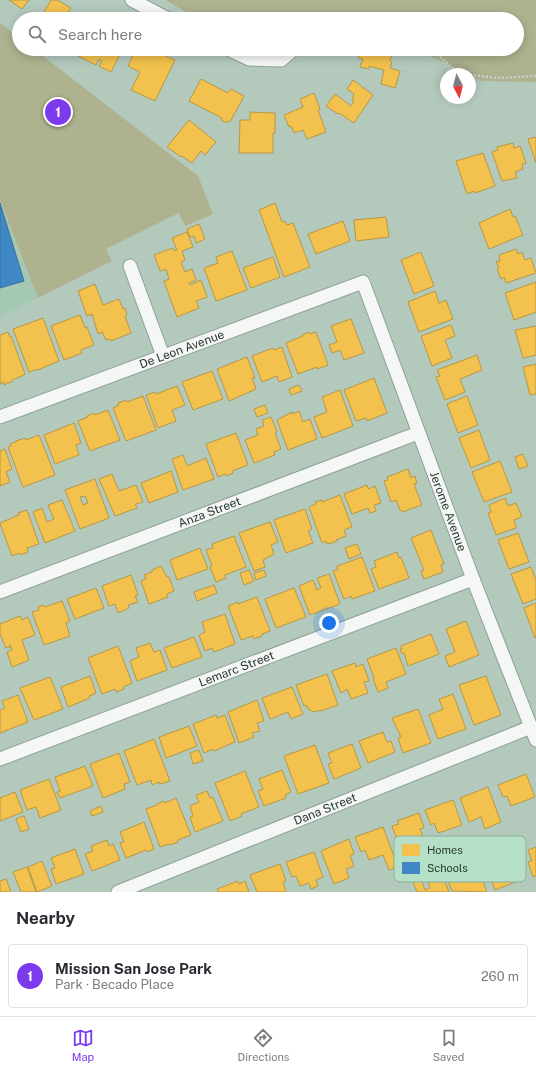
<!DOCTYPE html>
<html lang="en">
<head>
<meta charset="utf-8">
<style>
	:root { --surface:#fff; --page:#f7f7f7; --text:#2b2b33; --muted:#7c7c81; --line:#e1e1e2; --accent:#7c3aed }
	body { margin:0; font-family:"Public Sans",sans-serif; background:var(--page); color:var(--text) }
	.compass { position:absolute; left:440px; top:68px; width:36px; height:36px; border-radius:50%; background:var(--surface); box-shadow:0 2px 10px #0003; rotate:173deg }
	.you { position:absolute; left:329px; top:623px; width:14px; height:14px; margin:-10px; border:3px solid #fff; border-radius:50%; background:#1a73e8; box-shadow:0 0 0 6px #1a73e833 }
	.badge { display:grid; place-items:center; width:26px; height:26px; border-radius:50%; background:var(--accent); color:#fff; font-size:13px; font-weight:700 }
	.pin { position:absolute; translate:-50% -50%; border:2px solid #fff; box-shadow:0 1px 4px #0006 }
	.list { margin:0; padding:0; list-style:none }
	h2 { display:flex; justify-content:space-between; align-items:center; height:52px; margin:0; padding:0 16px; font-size:17px }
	h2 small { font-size:13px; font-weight:400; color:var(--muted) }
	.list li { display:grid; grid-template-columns:26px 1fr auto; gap:12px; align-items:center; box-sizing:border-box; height:64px; margin:0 8px 8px; padding:0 8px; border:1px solid var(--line); border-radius:4px }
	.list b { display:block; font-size:15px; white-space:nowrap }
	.list p { margin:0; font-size:13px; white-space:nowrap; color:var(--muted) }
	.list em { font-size:13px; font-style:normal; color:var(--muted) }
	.icon { flex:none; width:22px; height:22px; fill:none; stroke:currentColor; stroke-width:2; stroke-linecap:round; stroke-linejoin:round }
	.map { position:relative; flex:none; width:536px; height:892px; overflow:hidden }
	.search { position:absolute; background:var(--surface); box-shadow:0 2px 10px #0003; left:12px; right:12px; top:12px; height:44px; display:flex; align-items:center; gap:10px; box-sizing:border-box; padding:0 14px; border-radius:22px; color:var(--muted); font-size:15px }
	.sheet { height:124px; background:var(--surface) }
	nav { display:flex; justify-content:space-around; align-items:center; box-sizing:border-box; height:56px; border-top:1px solid var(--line); background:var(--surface); font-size:11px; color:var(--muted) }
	nav a { display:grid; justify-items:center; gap:2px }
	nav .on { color:var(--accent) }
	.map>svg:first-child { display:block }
	.built { fill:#a4c8b4 }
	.green { fill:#aeb28f }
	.homes { fill:#f2c14e; stroke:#b69845; fill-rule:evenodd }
	.schools { fill:#3f88c5; stroke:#387098 }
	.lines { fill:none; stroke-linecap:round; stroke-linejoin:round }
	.minor-casing { stroke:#8ea096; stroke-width:15 }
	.path { stroke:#cbd2ce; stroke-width:2.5; stroke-dasharray:2 2; stroke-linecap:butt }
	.minor { stroke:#f4f7f5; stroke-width:13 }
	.labels { text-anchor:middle; stroke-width:4; stroke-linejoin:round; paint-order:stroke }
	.street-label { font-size:12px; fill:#293930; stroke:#b6dfc8 }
	.key { fill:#b6dfc8; stroke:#8cad9a; stroke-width:1 }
	.key-label { font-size:11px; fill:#293930 }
</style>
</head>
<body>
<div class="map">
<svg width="536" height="892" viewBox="0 0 536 892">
	<rect width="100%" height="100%" fill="#b3c9bc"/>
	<path class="built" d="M0 200 38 298 0 317Z"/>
	<path class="green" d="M166 0H536V82L482 81 415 49H517V19H352L345 16 335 19H197Z
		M0 23 19 38V49H34L198 176 213 214 185 226 179 213 106 249 112 261 38 298 0 200Z"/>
	<path class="homes" d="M9 0H29L22 9Z
		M51 0H57L71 8 67 14 72 16 74 13 84 19H40Z
		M57 49H70L67 55Z
		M81 49H125L122 55 120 54 111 72 99 66 102 61 99 59 96 65 78 56Z
		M136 49H149L175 60 155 101 131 90 140 72 128 66Z
		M357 49H395L394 54 392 53 390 61 392 62 390 68 400 71 395 88 381 84 384 70 369 66V69L360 67 363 59 358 58 360 51 356 50Z
		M201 79 228 93 231 89 244 96 230 122 228 121 227 123 221 120 222 118 189 101Z
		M353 80 373 95 354 123 339 113 338 114 326 106 335 94 351 106 354 102 352 100 354 94 347 89Z
		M314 93 320 109 318 110 326 132 307 139 303 130 294 133 291 126 289 127 284 115 303 107 300 99Z
		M250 112 275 113V133H273V153H239L240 120H250Z
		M189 120 216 142 205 155 201 151 192 163 182 156 181 157 167 147Z
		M536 137V163L528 139Z
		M513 143 514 148 520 146 526 163 522 164 523 169 515 172 517 178 502 181 492 152 498 150 497 147Z
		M483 153 495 186 475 193 474 191 467 194 456 161Z
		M275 203 282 222 285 221 287 225 293 223 310 267 284 277 259 210Z
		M510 209 513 217 515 216 523 235 489 249 479 223Z
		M386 217 389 237 356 241 354 220Z
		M343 221 350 241 316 254 308 234Z
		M199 224 205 239 196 243 194 236 190 237 187 229Z
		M187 232 193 247 182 251 185 260 181 262 185 272 192 269 196 280 189 283 190 285 201 280 207 297 196 301 199 308 177 317 164 281 169 279 166 269 160 271 154 255 173 248 174 251 177 250 172 238Z
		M516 249 518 254 522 252 525 260 531 258 536 273 506 283 504 277 501 279 497 269 499 268 496 262 500 261 499 255Z
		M232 251 247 290 216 301 204 268 218 263 216 257Z
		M421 252 434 286 414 294 401 260Z
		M273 257 280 277 251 288 243 268Z
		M536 282V312L514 320 505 293Z
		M95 284 103 305 119 299 123 309 125 308 127 315 125 316 131 333 111 341 110 339 106 340 102 332 98 334 92 314 87 316 78 291Z
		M435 291 439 303 446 300 453 319 419 332 408 302Z
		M80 315 85 328 87 327 94 345 81 350 82 353 64 360 51 326Z
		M43 318 59 361 38 370V369L29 372 13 329Z
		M351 319 364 353 344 360 340 350 332 353 329 345 337 342 331 326Z
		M451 325 455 336 445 340 452 358 432 366 421 336Z
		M536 326V355L523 358 515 330Z
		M8 332 10 337 11 336 25 374 24 375 12 380 13 381 4 385V382L0 384V335Z
		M309 332 310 334 316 332 328 365 317 369V367L298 374 286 343 303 336 302 335Z
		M282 347 292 377 279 382 277 376 262 382 252 356 273 348 274 350Z
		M477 355 482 370 460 379 465 392 445 400 436 377 440 376 437 370Z
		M247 357 255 378H252L256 389 229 401 217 369Z
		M536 364V394L530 395 523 367Z
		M212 371 223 399 193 410 182 382Z
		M374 378 387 413 367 421 366 418 356 421 344 390Z
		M299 385 302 391 291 395 289 389Z
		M177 386 185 405 172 410 176 421 158 428 146 395 155 392 156 394Z
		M340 390 353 426 322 438 314 417 327 412 322 397Z
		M143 396 156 430 126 441 113 408 119 405 118 403 126 400 127 402Z
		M467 396 478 425 458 433 447 404Z
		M265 405 268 413 257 417 254 409Z
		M108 410 120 440 90 451 78 421 88 417 87 416 94 413 95 415Z
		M299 411 303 422 310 419 317 439 288 450 277 420 292 412V414Z
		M271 417 277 432 275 433 281 449 274 452 275 455 254 463 245 440 258 435 256 429 264 426 262 420Z
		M74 423 81 443 76 445 79 455 55 464 44 435Z
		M479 430 490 460 471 468 459 438Z
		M236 433 248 465 232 471 233 473 226 476 225 474 218 477 206 444Z
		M39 435 55 475 23 487 8 447 11 446 10 444 16 442V441L25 438 26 440Z
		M5 449 12 469 6 472 10 482 0 486V451Z
		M523 454 528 466 519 469 515 457Z
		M183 455 187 466 206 458 214 479 183 490 172 459Z
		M500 461 512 492 484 502 472 472Z
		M408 469 411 478 415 476 417 483 414 484 422 505 402 512 401 510H400L396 500 391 502 384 481 388 480 387 477Z
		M171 471 178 492 149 503 141 483Z
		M112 474 119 491 136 485 143 502 135 504 137 508 115 516 99 479Z
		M95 479 109 518 80 529 65 490ZM85 496 88 503 83 505 80 497Z
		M367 485 368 489 375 486 381 503 374 505 376 511 370 513 368 508 352 514 344 494Z
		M340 495 352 527 344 530 346 536 336 540 337 541 329 544V543L327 544 326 541 322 543 309 507 316 504 315 502 322 500V502Z
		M505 498 508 506 516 503 522 517 514 520 516 528 496 535 488 513 491 512 489 505Z
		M62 500 75 531 45 543 33 512 42 508 47 522 54 519 48 505Z
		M305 509 312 529 308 531 313 543 286 553 274 520Z
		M27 510 39 544 27 548 28 552 20 555 19 553 12 556 0 523 19 515 18 513Z
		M270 522 278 542 271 545 274 554 263 560 265 567 254 571 239 533Z
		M431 530 444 564 441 565 443 572 424 579 421 571 424 570 411 538Z
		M518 533 529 562 509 569 498 540Z
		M234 536 246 567 225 575 226 578 216 582 210 567 212 566 206 550 213 548 212 544Z
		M357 544 361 554 349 559 345 548Z
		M200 548 208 569 177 580 170 560Z
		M397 552 399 558 401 557 409 578 379 589 371 569 376 567 374 561Z
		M362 557 375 591 352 599 351 596 344 599 333 571 338 570 337 566Z
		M161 566 165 574H166L167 577H169L174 591 167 594 168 597 149 604 141 581 146 579 144 575 152 572V570Z
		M531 567 536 580V599L523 604 511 574Z
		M249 570 254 581 244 585 240 573Z
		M264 570 266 576 256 580 254 573Z
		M329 574 340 604 310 615 299 586 313 580 317 590 321 588 317 578Z
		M131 575 138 595 135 596 138 602 128 605 129 608 118 613 115 604 109 606 102 586Z
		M214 585 217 593 197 601 194 592Z
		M96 588 104 608 75 619 67 599Z
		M294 588 306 617 276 628 265 599Z
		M257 597 270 631 262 634V636L254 639 253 636 241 640 228 606 238 602V604Z
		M62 601 70 621 66 623 70 636 44 645 32 612 39 610 38 607 44 605 45 607Z
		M536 603V637L535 638 524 608Z
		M225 614 235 644 214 652 212 648 205 651 199 635 205 632 202 622Z
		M20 616 22 620 28 617 35 635 22 640 29 660 12 667 7 652 12 650 10 645V647L6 648 0 634V624Z
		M466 621 479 655 449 667 445 656 455 652 446 629Z
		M431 634 439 654 408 666 404 653 402 654 400 649H402L401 646Z
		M194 637 202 657 172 668 164 648Z
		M150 643 154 652 160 650 167 670 137 681 130 661 139 657 136 648Z
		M118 646 132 683 123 687 124 689 116 692 115 689 102 694 88 658Z
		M396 648 406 674 386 682 388 688 378 692 373 679 374 678 367 659Z
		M355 663 356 667 363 664 369 681 364 682 368 693 351 699 347 689 341 693 332 671Z
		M327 674 338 705 321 711V710L314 712 308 709 306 705 304 706 296 685Z
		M90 676 96 693 89 696 90 698 68 707 61 687Z
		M486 676 501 715 474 725 459 685Z
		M50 677 63 709 34 720 20 688Z
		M292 687 303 714 291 719 288 712 270 719 262 698Z
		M453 694 466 729 438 739 429 715 443 709 439 699Z
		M18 695 28 722 0 733V710L5 708 2 701Z
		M257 700 264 721 257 723 260 731 252 733 254 737 239 743 228 712Z
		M418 709 431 743 403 753 398 738 401 737 392 718Z
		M216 715 217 718 225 715 235 742 214 751 213 749 204 753 193 724Z
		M189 726 197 746 166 758 159 737Z
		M383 732 387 742 391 741 395 752 368 763 359 741Z
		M154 739 170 781 160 784 159 782 152 785 151 780 137 785 124 751Z
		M352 744 361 768 334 779 328 764 332 763 328 753Z
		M315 745 329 783 298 794 284 756Z
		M199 750 203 761 193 764 190 753Z
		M119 753 130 782 124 784 125 789 103 798 90 764Z
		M85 766 93 786 60 798 57 792 60 791 55 777Z
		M282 770 291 792 285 795 286 798 264 806 258 791 263 789 259 779Z
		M245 771 259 807 241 814 242 816 230 821 215 783Z
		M526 774 535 797 511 806 507 796 503 797 498 785Z
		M49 779 61 810 40 818 36 807 27 810 20 790Z
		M488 787 501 822 485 829 481 817 469 822 460 798Z
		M207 791 210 798 213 797 223 821 195 832 190 817 193 816 190 806 199 802 196 795Z
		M15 792 23 812 0 821V798Z
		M176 798 191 835 178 840V842L170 845 169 844 160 847 146 809 157 805V804L164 801 165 803Z
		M453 800 462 825 438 833 434 823 431 825 425 810Z
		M101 806 103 812 92 816 90 811Z
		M419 813 424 828 420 829 424 839 400 848 392 826 399 824 397 821Z
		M24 816 29 829 21 832 16 819Z
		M144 822 154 849 147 852 146 850 126 858 120 843 124 842 120 832Z
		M383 827 398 867 389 870 383 855 369 860 365 850 361 852 355 837Z
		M349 839 354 854 350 856 354 866 346 869 349 878 334 884 321 851Z
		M107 840 109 846 113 844 120 860 92 871 85 854 93 851 91 846Z
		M536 847V876L533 877 528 862 532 861 528 850Z
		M75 849 84 874 56 884 51 869 55 868 51 858Z
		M314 852 323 877 316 880 318 886 311 889 309 883 300 886 296 876 292 877 286 862Z
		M499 854 501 859 510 855 514 867 518 866 523 879 495 890 486 866 489 865 487 859Z
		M42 861 52 886 37 892 28 867Z
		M280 864 286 881 283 882 286 892H257L250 875Z
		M439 866 449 892H417L413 882 421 879 425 890 430 888 425 871Z
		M27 867 36 892H21L13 872Z
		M478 869 487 892 452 891 448 881Z
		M6 879 11 892H0V881Z
		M238 881 239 884 245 881 249 892H218L217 889Z"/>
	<path class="schools" d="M0 203 24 281 0 288Z"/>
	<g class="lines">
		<g class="minor-casing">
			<g id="minor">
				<path d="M132 0 168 19"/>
				<path d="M228 49 249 59 281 60 294 49"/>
				<path d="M130 266 163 356"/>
				<path id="s1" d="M0 417 363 282 473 579 536 740"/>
				<path id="s2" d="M0 592 418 433"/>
				<path id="s3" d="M0 759 473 579"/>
				<path id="s4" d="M118 892 531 727"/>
			</g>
		</g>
		<path class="path" d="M180 11 195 19
			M301 19 310 16 321 19
			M431 49 459 74H461
			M470 75 497 78 536 76"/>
		<use href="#minor" class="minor"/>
	</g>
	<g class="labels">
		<g class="street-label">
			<text dy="4" stroke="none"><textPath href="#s1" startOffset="194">De Leon Avenue</textPath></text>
			<text dy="4" stroke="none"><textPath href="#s2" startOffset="224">Anza Street</textPath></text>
			<text dy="4" stroke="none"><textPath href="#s1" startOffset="632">Jerome Avenue</textPath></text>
			<text dy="4" stroke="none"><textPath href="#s3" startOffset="253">Lemarc Street</textPath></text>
			<text dy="4" stroke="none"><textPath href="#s4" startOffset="223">Dana Street</textPath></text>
		</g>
	</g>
	<rect x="394" y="836" width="132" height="46" rx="6" class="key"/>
	<rect x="402" y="844" width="18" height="12" fill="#f2c14e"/>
	<rect x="402" y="862" width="18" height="12" fill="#3f88c5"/>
	<g class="key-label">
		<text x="427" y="854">Homes</text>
		<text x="427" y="872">Schools</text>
	</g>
</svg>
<svg class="compass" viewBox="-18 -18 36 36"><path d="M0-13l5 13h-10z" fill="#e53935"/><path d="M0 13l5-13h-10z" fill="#7c7c81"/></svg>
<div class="you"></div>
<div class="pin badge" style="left:58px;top:112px">1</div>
<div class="search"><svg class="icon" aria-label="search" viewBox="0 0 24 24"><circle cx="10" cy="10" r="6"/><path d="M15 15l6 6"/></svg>Search here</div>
</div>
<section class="sheet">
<h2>Nearby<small></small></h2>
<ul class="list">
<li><span class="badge">1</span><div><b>Mission San Jose Park</b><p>Park · Becado Place</p></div><em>260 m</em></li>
</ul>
</section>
<nav>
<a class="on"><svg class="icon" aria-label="map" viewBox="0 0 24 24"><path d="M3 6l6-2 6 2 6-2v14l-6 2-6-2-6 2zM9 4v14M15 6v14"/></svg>Map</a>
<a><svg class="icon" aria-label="directions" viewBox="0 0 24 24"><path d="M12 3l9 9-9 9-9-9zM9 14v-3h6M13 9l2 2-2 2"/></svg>Directions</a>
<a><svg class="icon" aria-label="saved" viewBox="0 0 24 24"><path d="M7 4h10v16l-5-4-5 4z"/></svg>Saved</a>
</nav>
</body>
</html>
